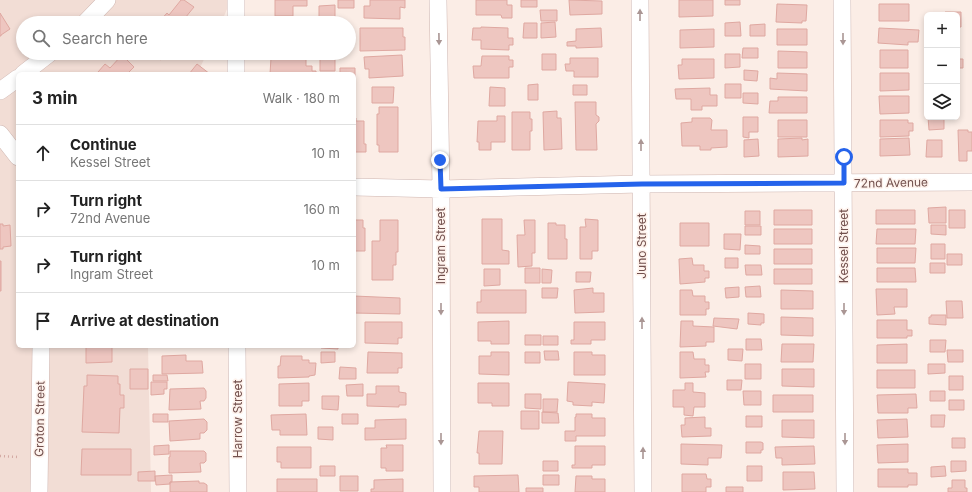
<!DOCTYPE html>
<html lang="en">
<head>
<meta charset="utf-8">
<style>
	:root { --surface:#fff; --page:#f6f6f6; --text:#222; --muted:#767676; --line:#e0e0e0 }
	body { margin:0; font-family:Inter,sans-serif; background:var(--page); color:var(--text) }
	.controls { position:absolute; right:12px; top:12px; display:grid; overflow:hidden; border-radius:6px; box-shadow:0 2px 6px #0003 }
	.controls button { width:36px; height:36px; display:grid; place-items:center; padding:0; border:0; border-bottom:1px solid var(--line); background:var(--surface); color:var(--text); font:20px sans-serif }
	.stop { position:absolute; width:12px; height:12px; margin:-9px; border:3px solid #2563eb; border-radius:50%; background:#fff }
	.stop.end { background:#2563eb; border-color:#fff; box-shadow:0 1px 4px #0008 }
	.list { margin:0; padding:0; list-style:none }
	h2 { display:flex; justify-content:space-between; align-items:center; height:52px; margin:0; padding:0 16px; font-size:17px }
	h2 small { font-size:13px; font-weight:400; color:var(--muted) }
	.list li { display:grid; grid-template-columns:26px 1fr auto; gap:12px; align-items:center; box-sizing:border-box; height:56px; padding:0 16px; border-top:1px solid var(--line) }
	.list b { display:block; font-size:15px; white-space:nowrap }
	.list p { margin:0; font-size:13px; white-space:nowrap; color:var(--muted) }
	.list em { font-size:13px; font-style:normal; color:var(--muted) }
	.icon { flex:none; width:22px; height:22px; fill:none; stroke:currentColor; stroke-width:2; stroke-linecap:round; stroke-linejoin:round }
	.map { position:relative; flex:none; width:972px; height:492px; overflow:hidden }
	.search { position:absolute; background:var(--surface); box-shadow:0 2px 6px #0003; left:16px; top:16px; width:340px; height:44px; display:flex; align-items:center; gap:10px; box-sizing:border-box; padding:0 14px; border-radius:22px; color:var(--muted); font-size:15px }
	.panel { position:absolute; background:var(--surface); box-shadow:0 2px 6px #0003; left:16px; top:72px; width:340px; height:276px; border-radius:6px }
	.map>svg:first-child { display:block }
	.residential { fill:#f2ddd5 }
	.building { fill:#eec6c0; stroke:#dfa8a1 }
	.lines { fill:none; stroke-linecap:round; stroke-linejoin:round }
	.minor-casing { stroke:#ceb5b0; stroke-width:18 }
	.path { stroke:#d3a9a3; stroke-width:2.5; stroke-dasharray:1 3; stroke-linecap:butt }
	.minor { stroke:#fff; stroke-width:17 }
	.oneway { fill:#aa9694 }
	.route { stroke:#2563eb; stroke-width:5 }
	.labels { text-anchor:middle; stroke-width:3; stroke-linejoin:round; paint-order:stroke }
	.street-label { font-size:12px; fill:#72504d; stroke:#fef2ec }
</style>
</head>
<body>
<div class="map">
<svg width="972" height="492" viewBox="0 0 972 492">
	<rect width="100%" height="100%" fill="#fbede6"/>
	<path class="residential" d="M0 0H231L221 23H23V53H207L197 74H18V346H148L151 492H0Z"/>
	<path class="building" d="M181 0H184L194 7 181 23H158L167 13 169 15Z
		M275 0H307V6H293V16H275Z
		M338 0H354V8H338Z
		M370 0H405V8L400 7V19L364 18V6H370Z
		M476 0H507V5H512V18H502L501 15H476Z
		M521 0H537V7H521Z
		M569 0 602 1V14L570 15Z
		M679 0H713V16L679 17Z
		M725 0H740V5H725Z
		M777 4 807 5 806 21H802V23L776 22Z
		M879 4H909V21H879Z
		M335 5V21L319 22V6Z
		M540 10H557V21H541Z
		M945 12H961V27H957V15H945Z
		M0 13 10 29 1 35V36H0Z
		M555 22 556 37 541 38V23Z
		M740 22 741 36H725V23Z
		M524 23H537V38H523Z
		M765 24V36H750V25Z
		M481 27 508 28V38H513V45H509V50L481 49V40H472L473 28H481Z
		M360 28H403V37H405V50L360 51Z
		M601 28 602 47 576 48V46H567V42L576 41V29Z
		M879 28 919 30 918 42H908V45L878 43Z
		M714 29V47L680 48V30Z
		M777 29H807V45H777Z
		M743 48H758V58H742Z
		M880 50H908V68H880Z
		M778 51 807 52V68H778Z
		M151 53H171L167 57 165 55 161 60Z
		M542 54H556V70H542Z
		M725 54H740V67L725 68Z
		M122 55 134 67 128 73 130 74H99L98 72 105 64 110 68Z
		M402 55 403 76 369 78V69H365L364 57Z
		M320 56H335V71H320Z
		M482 56H509V60H513V67H509V78H474L473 66H481Z
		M271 58 306 59V66H312V71H316V74H270Z
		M570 58H598V77H574V71H566L565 64H570Z
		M682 59H714V78L679 79 678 65H682Z
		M957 59H963V68H957Z
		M197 64 210 74H189Z
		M340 68H355V83L354 74H340Z
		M744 70 758 71 757 81 744 80Z
		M777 73 807 74V91L770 89V78L777 79Z
		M880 73H909V90L880 91Z
		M538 84V100H528V85Z
		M725 84H741V98H725Z
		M573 85H587V95H573Z
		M372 87H394L393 103H372Z
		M490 87 505 88V106H489Z
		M710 88V95H717V106H702V110H691V99H676L675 89Z
		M743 93H758V104L743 103Z
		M879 96H909V113L880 114Z
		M778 97H807V113H769L770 101H778Z
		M575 102H596V115L599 117V121L596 124 597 150H576Z
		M379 107H398V152H379V145H377V114H379Z
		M557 111V118H561L562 149 544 150 543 112Z
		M512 112H530V119H532V131H530V150H512Z
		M497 116H505V142H491V150H479V142H477L478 121H497Z
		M354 117 356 118V121H364V144H366V152H354Z
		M743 117H758V132H749V138L743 137Z
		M928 117H944V129L929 130Z
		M692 118H710L712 120 711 130H727V147L711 148V150H700V146H682L681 123 692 122Z
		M778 120H807V137H778Z
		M880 120H908V123H913V131H909V136L880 137Z
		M958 130H968V132H972V151H967V161H959Z
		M802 138V140L808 139V156L778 157V139Z
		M909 138 910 155 880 156V139Z
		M758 139 759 156 744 157V140Z
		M927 140H942V157H926Z
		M946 207V223H929L928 208Z
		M774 210H812V225H774Z
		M876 210H915V224H876Z
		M949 210H965V228H949Z
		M745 211H760V225H745Z
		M482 219H502V250L509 251V264H482Z
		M585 219 598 220V251H592V259H580V227H586Z
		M354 220H363V228H365V251H354Z
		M380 220H398V252H396V265H393V280H372V241H380Z
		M524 220H535V253H532V266L518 267 517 235H525Z
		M548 223H556V225H565V239H567V259H548Z
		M680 223H709V246H680Z
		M0 224H3V226L10 225 11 246 3 247V249H0Z
		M931 225H946V235L931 234Z
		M745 226H761V235H745Z
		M774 229H812V244H774Z
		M877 229H916L915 244H876Z
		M724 234H741L740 250 724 249Z
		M931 244H945V259H931Z
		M745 245 760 246V254H745Z
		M877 248H916L915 263H877Z
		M774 249H812V264H774Z
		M947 254H962V265H947Z
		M692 258 693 265H704V271H709V278H705V282L680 284 679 259Z
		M725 258H738V268H725Z
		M0 261H1V291H0Z
		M930 263H945V273H930Z
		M745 265H761L762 275H746Z
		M525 268H540V283H525Z
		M877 268H915L916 282H877Z
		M484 269H500V285L484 286Z
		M542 269 552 270 551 283H542Z
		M774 269H812V284H774Z
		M576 272H591L590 282H576Z
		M760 286 761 297H746L745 287Z
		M739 287V297L726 298 725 288Z
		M542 288H558L557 298H542Z
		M593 288V293H604V312L575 313 574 290Z
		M876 289H907V307H894L895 314 877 315Z
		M481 290H526V313H477V302H481Z
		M680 290H692L693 296H705V302H709V309H706V315H680Z
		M781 290 813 291V309H781Z
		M354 296 400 298V314L354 313Z
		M946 301H962L963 318H947Z
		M748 313 764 314V323H761V325L748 324Z
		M931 315H946V325L929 324V317H931Z
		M781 317 813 318V336L781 335Z
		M714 318 739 319 737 329 713 326Z
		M877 320H907V330H912V336H907V338H877Z
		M509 321V344H491V341H478V322Z
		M681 321H693V326L714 327V342H706V346L680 347Z
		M365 322H402V338H398V344L365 343Z
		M574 322H605V340H591V344H571V340H574Z
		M525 335H541V345H525Z
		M543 336H558V345H543Z
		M746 339H761L762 350H746Z
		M930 340H946L945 352H930Z
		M782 344H814L813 362H781Z
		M907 344V363H877V345Z
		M86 346H112V362L86 363Z
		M321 346H338V349L321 348Z
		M728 349H743L742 361 728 360Z
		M947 350H963V362H948Z
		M544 351H558L559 360H545Z
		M321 352H335V362L321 363Z
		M368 352 402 353V368H398V373H367Z
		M491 352H509V375L479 374V356H491Z
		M525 352H540V363H525Z
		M574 352H592V355H605V375H574Z
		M680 352H693L694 359H705V365H709V372H705L706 377 680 378Z
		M186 355V361H202L203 373 162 374V356Z
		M281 356H302V360H309V363H316L315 375 309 376V377L278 378V366H280Z
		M745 364H761V379H745Z
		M928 364H945V373L928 374Z
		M340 367 356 368V379H339Z
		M130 369H148V389H130Z
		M782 369H814V387L782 386Z
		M877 370H915V388H877Z
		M87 375 118 376V384H120V395H124V408H120L119 433 82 432 84 386H87Z
		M153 375H167L168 381H153Z
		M949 376H963V390H949Z
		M727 380H742L741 390H727Z
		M151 382H167V389H164V394L151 395Z
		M568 382 605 384 604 403 592 402V406L573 405V402L567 401Z
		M309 383V401H302V406H279V384Z
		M478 383H509V406H492V403H478Z
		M685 383H693V392L705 393V407H694L693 416 684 415V407H673V390H685Z
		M363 384V396H347L346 385Z
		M376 386H399V392L406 393V405H399V407L367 406V394H376Z
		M204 388 206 391V398L204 401H200L201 409 169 410 170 389Z
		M743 391H761V405H744Z
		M930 391H945V401H930Z
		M525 394H541V409L525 408Z
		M916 394 917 408H908V413H878L877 395Z
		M773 395H813V412H773Z
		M322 396H339L338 410 322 409Z
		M543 399H558L557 412H543Z
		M949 400H964V410H949Z
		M521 411H539V429H521Z
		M542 412 558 413 559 423H542Z
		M153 414H168V422H153Z
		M306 414 307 435H280V430H272L271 415Z
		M342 414H358V424H342Z
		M576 414H592V418H605V436H576V441H565V431H575V417H576Z
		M931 415H945L944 427H931Z
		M746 416H762V427H746Z
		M705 417V428H711V436L682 437 681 425H685V418Z
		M204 419 207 422V430L204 433H200V439L170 441 169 421Z
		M406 419V439L365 440V428H375V420Z
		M907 419 908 437 878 438 877 420Z
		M782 420H814V438L782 437Z
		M318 427H333V440L318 439Z
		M479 431H503L502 464H479V453H477Z
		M952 438H965V448H952Z
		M746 442H761L763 443V450H761V453H746Z
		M681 444 722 445 721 458H708V465L681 464Z
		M908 444V462L878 463 877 445Z
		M169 445V454L154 455V446Z
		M386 445H403V471H386V468H381V448H387Z
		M575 446H605V465H592V468H572V465H575Z
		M814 446 815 464 782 465V458H776L775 447Z
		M277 447H311V468H281V462H277Z
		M82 449H131V475H81Z
		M170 451H204L206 453V461L204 463H200L201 472 169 473V457H170Z
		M543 461H558V471H543Z
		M951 461H966V471L951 472Z
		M320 466H335V476H320Z
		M747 466H762V481H747Z
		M945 466 946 476 931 477V467Z
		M878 469H908V473H917V485H908V487H878Z
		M155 471V481H138V472Z
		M783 472H814L815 489 783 490Z
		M682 474H706L707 479H711V487H706V492H682Z
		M172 475V482H170V484L156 485 155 476Z
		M518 475 519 492H479V487H474V476Z
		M543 475H559V485H543Z
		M340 476H358V491H340Z
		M576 476H592V479H605V492H575Z
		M277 479H317V492H277Z
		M403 479V492H371V489H374V480Z
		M952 480H965V488H967V492H948V488H952Z
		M199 481V483H204L207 485V492H170V482Z
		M726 487H743V492H726Z
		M526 488H543V492H526Z"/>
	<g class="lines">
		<g class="minor-casing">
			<path id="minor" d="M236 0V23
				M438 0 441 189 442 492
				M640 0 643 492
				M842 0 845 492
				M85 23 107 0
				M236 53V74
				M23 74 50 53
				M0 91 18 78
				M0 134 18 157
				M354 187 441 189 641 184 972 182
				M237 346 238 492
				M39 492 41 346"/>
		</g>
		<path class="path" d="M0 456 19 457"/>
		<use href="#minor" class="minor"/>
	</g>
	<defs><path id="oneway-solid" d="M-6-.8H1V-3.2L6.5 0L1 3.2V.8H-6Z"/></defs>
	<g class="oneway">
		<use href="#oneway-solid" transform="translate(640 15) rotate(-90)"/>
		<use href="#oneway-solid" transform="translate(439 39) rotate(89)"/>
		<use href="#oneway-solid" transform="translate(843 39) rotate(90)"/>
		<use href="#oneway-solid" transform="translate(641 145) rotate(-90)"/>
		<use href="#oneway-solid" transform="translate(441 309) rotate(90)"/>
		<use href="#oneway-solid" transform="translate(844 309) rotate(90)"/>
		<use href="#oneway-solid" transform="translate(642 323) rotate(-90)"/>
		<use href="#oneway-solid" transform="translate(441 439) rotate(90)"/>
		<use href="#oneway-solid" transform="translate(845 439) rotate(90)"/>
		<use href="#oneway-solid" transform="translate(643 453) rotate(-90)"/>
	</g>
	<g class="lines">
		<path class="route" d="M440 160 441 189 642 184 844 183V157"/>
	</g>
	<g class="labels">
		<g class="street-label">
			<text transform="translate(891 183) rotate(-1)" y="4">72nd Avenue</text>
			<text transform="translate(441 246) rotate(-90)" y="4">Ingram Street</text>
			<text transform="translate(642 246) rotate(-90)" y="4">Juno Street</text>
			<text transform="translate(844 246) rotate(-90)" y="4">Kessel Street</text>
			<text transform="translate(40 419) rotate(-89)" y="4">Groton Street</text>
			<text transform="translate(238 419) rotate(-90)" y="4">Harrow Street</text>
		</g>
	</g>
</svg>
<div class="controls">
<button>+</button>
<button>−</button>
<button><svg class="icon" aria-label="layers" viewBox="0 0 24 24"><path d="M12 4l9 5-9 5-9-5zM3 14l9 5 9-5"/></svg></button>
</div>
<div class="stop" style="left:844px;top:157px"></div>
<div class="stop end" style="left:440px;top:160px"></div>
<div class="search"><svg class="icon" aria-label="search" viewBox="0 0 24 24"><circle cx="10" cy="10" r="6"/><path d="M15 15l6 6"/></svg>Search here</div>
<section class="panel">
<h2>3 min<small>Walk · 180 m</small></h2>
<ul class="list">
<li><svg class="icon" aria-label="ahead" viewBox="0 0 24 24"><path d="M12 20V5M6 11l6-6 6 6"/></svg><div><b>Continue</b><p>Kessel Street</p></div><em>10 m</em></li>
<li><svg class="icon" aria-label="right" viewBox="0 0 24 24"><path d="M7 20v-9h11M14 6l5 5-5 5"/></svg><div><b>Turn right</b><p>72nd Avenue</p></div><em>160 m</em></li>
<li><svg class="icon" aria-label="right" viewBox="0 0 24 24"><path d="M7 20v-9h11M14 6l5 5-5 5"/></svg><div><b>Turn right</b><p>Ingram Street</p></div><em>10 m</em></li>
<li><svg class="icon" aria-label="arrive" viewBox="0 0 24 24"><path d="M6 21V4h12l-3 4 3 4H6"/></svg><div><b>Arrive at destination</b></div></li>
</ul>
</section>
</div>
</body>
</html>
